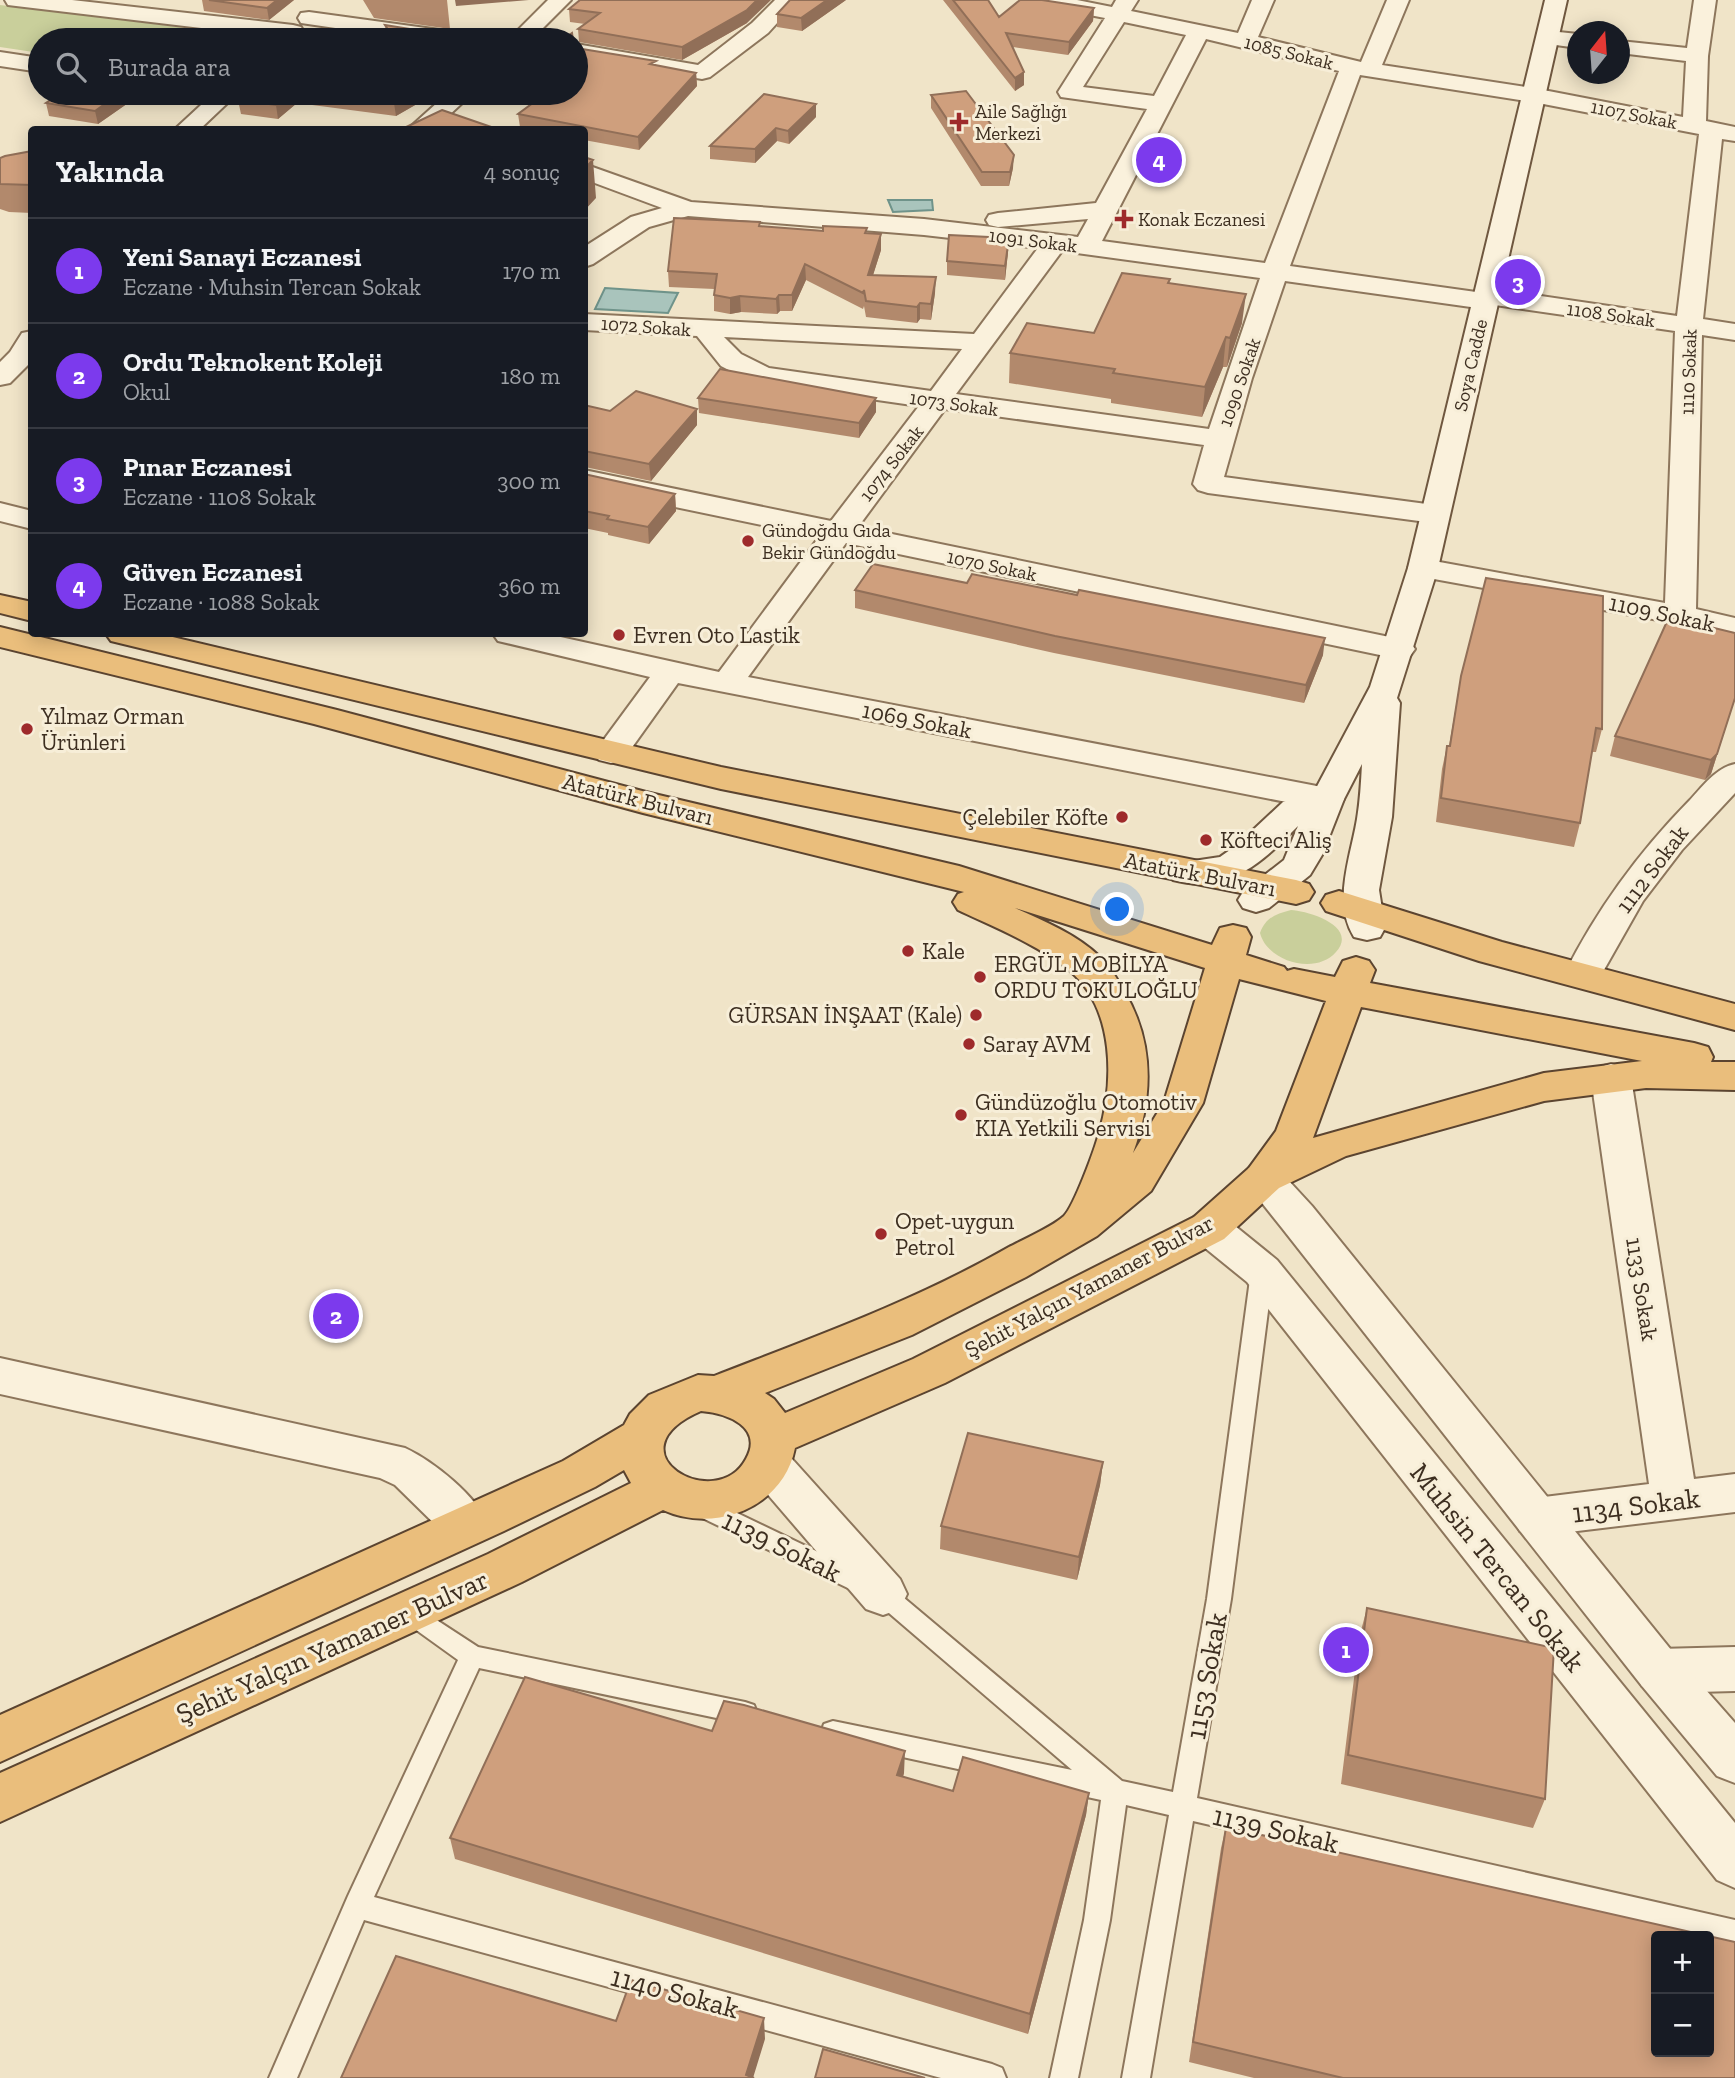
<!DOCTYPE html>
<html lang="tr">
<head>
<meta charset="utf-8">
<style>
	:root { --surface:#171b24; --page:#20242c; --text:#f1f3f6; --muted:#9ea1a6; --line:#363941; --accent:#7c3aed }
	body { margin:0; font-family:"Zilla Slab",serif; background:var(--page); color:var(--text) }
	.controls { position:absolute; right:21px; bottom:21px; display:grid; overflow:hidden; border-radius:7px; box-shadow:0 4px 18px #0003 }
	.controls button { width:63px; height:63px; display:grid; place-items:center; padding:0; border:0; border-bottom:2px solid var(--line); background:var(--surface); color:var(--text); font:35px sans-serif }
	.compass { position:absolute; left:1567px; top:21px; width:63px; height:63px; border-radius:50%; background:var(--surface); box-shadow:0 4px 18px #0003; rotate:17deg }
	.you { position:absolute; left:1118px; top:910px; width:24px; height:24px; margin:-18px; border:5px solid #fff; border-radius:50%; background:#1a73e8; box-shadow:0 0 0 10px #1a73e833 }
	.badge { display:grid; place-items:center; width:46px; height:46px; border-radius:50%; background:var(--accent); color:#fff; font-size:23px; font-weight:700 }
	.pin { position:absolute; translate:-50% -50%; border:4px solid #fff; box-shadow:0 2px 7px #0006 }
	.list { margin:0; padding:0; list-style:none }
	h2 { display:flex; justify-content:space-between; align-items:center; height:91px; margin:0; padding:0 28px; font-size:30px }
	h2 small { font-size:23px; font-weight:400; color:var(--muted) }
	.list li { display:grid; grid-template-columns:46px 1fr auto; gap:21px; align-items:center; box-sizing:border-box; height:105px; padding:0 28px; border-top:2px solid var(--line) }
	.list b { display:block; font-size:26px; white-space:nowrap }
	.list p { margin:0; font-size:23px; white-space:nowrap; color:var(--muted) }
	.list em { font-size:23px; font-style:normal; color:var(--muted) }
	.icon { flex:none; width:38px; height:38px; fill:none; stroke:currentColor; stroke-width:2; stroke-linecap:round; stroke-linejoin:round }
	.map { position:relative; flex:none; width:1735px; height:2078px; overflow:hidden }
	.search { position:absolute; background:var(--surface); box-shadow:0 4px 18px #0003; left:28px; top:28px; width:560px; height:77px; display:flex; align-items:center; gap:18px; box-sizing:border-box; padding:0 24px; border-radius:38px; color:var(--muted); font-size:26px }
	.panel { position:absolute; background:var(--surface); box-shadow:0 4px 18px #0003; left:28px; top:126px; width:560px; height:511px; border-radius:7px }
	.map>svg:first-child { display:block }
	.green { fill:#c9cf9b }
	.water { fill:#a9c4bc; stroke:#6f938a; stroke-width:2 }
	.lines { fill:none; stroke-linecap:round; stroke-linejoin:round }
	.service-casing { stroke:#8d765c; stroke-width:4 }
	.minor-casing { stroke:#8d765c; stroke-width:4 }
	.tertiary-casing { stroke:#8d765c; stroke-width:4 }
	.secondary-casing { stroke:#6f573f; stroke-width:4 }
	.trunk-casing { stroke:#5b4430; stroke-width:4 }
	.service { fill:#faf1dc; fill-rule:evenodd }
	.minor { fill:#faf1dc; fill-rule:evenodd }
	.tertiary { fill:#faf1dc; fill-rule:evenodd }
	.secondary { fill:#faf1dc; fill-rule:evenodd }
	.trunk { fill:#eabe7c; fill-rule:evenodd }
	.wall { fill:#b2896c }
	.shaded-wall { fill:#916f58 }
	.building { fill:#cf9f7d; stroke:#916f58; stroke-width:2; fill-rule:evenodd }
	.poi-dot { fill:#9e2a2b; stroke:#f7eed8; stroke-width:2.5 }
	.labels { text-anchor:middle; stroke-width:6; stroke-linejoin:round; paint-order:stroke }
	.far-street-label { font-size:19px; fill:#3d2e20; stroke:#f7eed8 }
	.far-poi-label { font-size:19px; fill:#3d2e20; stroke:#f7eed8; text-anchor:start }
	.street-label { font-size:23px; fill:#3d2e20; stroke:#f7eed8 }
	.poi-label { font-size:23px; fill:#3d2e20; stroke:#f7eed8; text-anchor:start }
	.near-street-label { font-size:28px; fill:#3d2e20; stroke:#f7eed8 }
</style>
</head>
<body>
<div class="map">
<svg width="1735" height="2078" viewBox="0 0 1735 2078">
	<rect width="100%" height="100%" fill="#f0e4c8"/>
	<path class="green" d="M0 5 277 39 40 40V53L0 47Z
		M1291 910C1308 911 1359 926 1336 952 1315 976 1267 961 1260 933 1266 917 1276 914 1291 910Z"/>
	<path class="water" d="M888 200H932L933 210 893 212Z
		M605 288 678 293 668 313 595 309Z"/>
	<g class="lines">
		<g class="service-casing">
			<path id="service" d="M1262 1264 1269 1266 1273 1272 1231 1599 1197 1798 1735 1920V1946L1709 1940V1936H1694L1193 1821 1150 2078H1122L1169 1815 1126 1805 1110 1920 1078 2078H1050L1084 1920 1101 1800 824 1740 821 1732 824 1724 833 1721 1072 1770 875 1601 692 1513 688 1506 692 1499 700 1496 708 1499 891 1587 1122 1781 1173 1792 1207 1599 1251 1272 1255 1266Z
				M409 1602 478 1647 745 1702 754 1705 757 1713 754 1721 745 1724 479 1668 374 1897 992 2064 1002 2068 1006 2078H941L364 1920 297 2078H269L348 1896 458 1660 401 1619 397 1612 401 1605Z"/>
		</g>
		<g class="minor-casing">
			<path id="minor" d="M5 0H72L293 25 301 27 304 32 301 37 293 39 16 6 8 5Z
				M548 0H571L531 40H508Z
				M775 0H798L768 33 710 77 702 79 576 58V44L698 65 752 23Z
				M1035 0H1077L1112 7 1116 0H1138L1131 11 1238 33 1252 0H1274L1258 37 1361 62 1387 0H1409L1382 65 1533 88 1683 117 1686 61 1620 53V41L1687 48 1694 0H1716L1708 56 1706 121 1735 127V141L1722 139 1703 319 1735 324V340L1702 335 1696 609 1735 618V638L1680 624 1423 577 1412 575 1408 568 1412 561 1423 559 1665 603 1675 331 1495 305 1485 309 1285 281 1252 378 1224 477 1434 505 1445 508 1449 514 1445 520 1434 523 1208 493 1198 490 1193 484 1204 445 945 409 858 527 1399 639 1410 642 1415 649 1410 656 1399 659 846 543 748 677 1327 788 1339 791 1344 799 1339 807 1327 810 678 683 623 760 611 763 599 760 594 753 650 677 498 641 493 634H547L719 672 819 537 584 488V470L831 521 919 406 766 384 746 379 721 366 697 336 584 330V314L974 334 1038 248 924 235 688 216 649 227 593 264 584 267V247L631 217 662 208 584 179V164L691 202 924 219 1078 237 1088 219 998 227 989 225 986 220 989 215 998 213 1096 203 1147 109 1061 97 1058 92 1105 18 1038 5ZM1124 22 1186 35 1154 96 1083 87ZM1206 39 1339 71 1265 263 1102 241ZM1360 75 1533 102 1699 134 1677 316 1486 288 1476 292 1290 266ZM1062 251 1260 278 1209 429 956 394ZM724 337 962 349 931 391 769 368 741 354Z
				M309 12 462 33 470 35 473 40H418L301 23 298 18 301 13Z
				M1549 31 1578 34V48L1541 43 1538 38 1541 33Z
				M0 52 40 58V72L0 66Z
				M214 93H238L199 130H174Z
				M448 93H473L433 130H407Z
				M32 331V361L10 383 0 385V362L10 352 22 333Z
				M0 503 32 511V529L0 521Z
				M1735 764V793L1682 850 1643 901 1596 984 1583 988 1570 984 1564 975C1597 909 1639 852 1690 800 1703 786 1716 768 1735 764Z
				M1611 1064 1625 1068 1631 1078 1694 1479 1735 1474V1512L1536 1536 1520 1531 1513 1517 1520 1503 1536 1498 1649 1484 1591 1078 1597 1068Z
				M0 1358 405 1448C435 1462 476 1496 490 1526L483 1540 467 1546 451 1540 395 1485 380 1478 0 1394Z
				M768 1444 784 1450 900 1579 907 1594 900 1609 883 1615 866 1609 752 1476 745 1463 752 1450Z
				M1735 1647V1691L1659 1693 1642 1686 1635 1671 1642 1656 1659 1649Z"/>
		</g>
		<g class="tertiary-casing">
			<path id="tertiary" d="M1263 1164 1277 1168 1312 1206 1676 1656 1735 1723V1783L1717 1776 1642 1686 1282 1228 1243 1179 1249 1168Z
				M1209 1212 1224 1217 1277 1260 1735 1823V1888L1717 1880 1247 1282 1194 1239 1188 1228 1194 1217Z"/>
		</g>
		<g class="secondary-casing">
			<path id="secondary" d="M1545 0H1567L1438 568 1397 698 1400 703 1392 817 1379 890 1385 928 1380 937 1367 940 1354 937C1332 902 1351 856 1357 819 1360 801 1361 783 1362 764L1344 799 1322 855 1310 875 1269 908 1256 912 1243 908 1238 900 1243 892 1284 860 1298 826C1262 862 1229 895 1173 880L1168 872 1173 864 1220 857 1237 845 1283 802 1314 792 1370 687 1408 568Z"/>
		</g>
		<g class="trunk-casing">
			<path id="trunk" d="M0 595 32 602V621L0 613Z
				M0 627 337 710 646 792 959 866 1212 945 1220 928 1233 925 1246 928 1251 937 1246 955 1284 967 1287 971 1294 969 1335 977 1343 961 1356 957 1369 961 1375 970 1370 983 1694 1043 1708 1047 1713 1057 1711 1062H1735V1090L1646 1088 1544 1101 1346 1156 1279 1188 1224 1239 945 1383 795 1448C784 1507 715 1534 663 1510L522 1582 0 1822V1773L488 1554 631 1483 624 1470 595 1487 504 1531 0 1762V1715L563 1461 624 1425 630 1414 649 1395 698 1375 714 1376C814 1337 915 1301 1009 1247 1024 1239 1052 1227 1064 1216 1074 1206 1095 1149 1099 1133 1114 1082 1115 1009 1070 971 1037 944 996 928 958 910L953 902 958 894 964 892 643 813 314 724 0 647ZM1015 908 1205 968 1164 1102 1133 1153C1153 1098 1155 1043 1124 991 1117 979 1110 966 1099 956 1076 934 1044 921 1015 908ZM1239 979 1326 1001 1276 1131 1249 1168 1194 1217 913 1359 785 1413 774 1399 765 1393 912 1335 1026 1277 1097 1236 1151 1191 1203 1103ZM1361 1007 1642 1061 1544 1073 1313 1138ZM701 1411C727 1413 764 1427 746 1459 716 1515 607 1452 701 1411Z
				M106 634H160L721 767 1296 880 1309 884 1314 892 1309 900 1296 904 721 789 111 641Z
				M1339 891 1502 942 1735 1004V1030L1479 961 1326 911 1321 903 1326 895Z"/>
		</g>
		<use href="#service" class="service"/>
		<use href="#minor" class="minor"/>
		<use href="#tertiary" class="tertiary"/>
		<use href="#secondary" class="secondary"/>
		<use href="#trunk" class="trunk"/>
	</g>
	<path class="wall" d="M202 0H294L269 20 204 11Z
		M363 0H447L450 29 374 18Z
		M846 0 802 31 777 27V14Z
		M943 0H988L999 17 1094 8 1093 21 1068 55 1013 47 1024 85 1015 91Z
		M569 9 747 23 682 60 579 42 578 29 585 24 570 22Z
		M385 25 457 40H388Z
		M656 66 696 73 697 86 639 150 584 140V130H531L520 127 518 114 532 104 488 93H576Z
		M246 93H436L396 116 297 103 278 119 241 114 238 100Z
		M931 95 1013 168 1009 186H981L931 108Z
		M131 101 98 124 49 116 46 103Z
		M816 117 789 144 777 141 755 163 710 159V146Z
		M32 151V213L9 212 0 209V158Z
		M760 226 881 234V250L873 275 935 293 931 320 920 319 917 323 866 317 864 306 863 309 806 280 792 311H780L777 314 741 312 730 314 714 311V289L669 287 668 271Z
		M1009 238 1008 252 1005 280 947 275V261Z
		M1170 283 1242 323 1227 367H1223L1202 417 1111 403V399L1009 383 1010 353 1094 333Z
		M698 398H876V412L859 438 699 413Z
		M584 405 610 411 697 409V425L651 481 585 467Z
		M584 474 675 494 676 511 649 544 608 535V533L584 528Z
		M967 583 1077 595 1323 655 1304 703 1054 653 855 608V590Z
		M1461 676 1602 729 1596 752H1592L1580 823 1574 847 1436 822 1442 769 1447 746H1449Z
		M1735 699 1711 774 1705 780 1610 756 1615 736Z
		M1103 1462 1100 1485 1077 1580 940 1549 941 1526Z
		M1367 1608 1545 1799 1533 1828 1341 1784 1359 1638Z
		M904 1773 903 1777 953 1791 1089 1793 1086 1815 1028 2034 455 1859 450 1838Z
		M1226 1827 1735 2078H1254L1189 2062 1221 1848Z"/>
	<path class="shaded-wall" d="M277 0H294L269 20 267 8Z
		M455 0H529L456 6Z
		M757 0H771L747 23 682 60V47Z
		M827 0H846L802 31 801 18Z
		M1094 8 1093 21 1068 55 1069 42Z
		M1024 72V85L1015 91V78Z
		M696 73 697 86 639 150 638 137Z
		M120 93H129L131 101 98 124 95 111Z
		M291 93H295L297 103 278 119 276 105Z
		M412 93H436L396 116 394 103Z
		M816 104V117L789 144 788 131Z
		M776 128 777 141 755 163V149Z
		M1014 155 1013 168 1009 186 1010 172Z
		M593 160 596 198 584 211V169Z
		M32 185V197L29 186Z
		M881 234V250L868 291V275Z
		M1009 238 1008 252 1005 280V266Z
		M805 264 806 280 792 311V295Z
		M936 277 935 293 931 320V304Z
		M1246 294 1242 323 1227 367 1230 338Z
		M779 295 780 311 777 314 776 299Z
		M740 296 741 312 730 314V298Z
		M920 303V319L917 323V307Z
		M1226 337 1223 367 1202 417 1205 387Z
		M876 398V412L859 438V423Z
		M697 409V425L651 481 649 464Z
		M675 494 676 511 649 544 648 527Z
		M1325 638 1323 655 1304 703 1306 685Z
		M1735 698 1711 774 1705 780 1711 760Z
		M1103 1462 1100 1485 1077 1580 1079 1557Z
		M905 1751 904 1773 896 1797 897 1775Z
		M1089 1793 1086 1815 1028 2034 1030 2014Z
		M764 2018 765 2039 753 2078 746 2075Z"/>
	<path class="building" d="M209 0H277L267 8Z
		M580 0H757L747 10 682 47 578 29 600 13 569 9Z
		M790 0H827L801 18 777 14Z
		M953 0H988L999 17 1020 0H1042L1094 8 1069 42 1006 33 1024 72 1015 78Z
		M385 25 416 30H453L457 40H395Z
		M324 33 381 40H311Z
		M572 33 573 40H562Z
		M576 48 656 61 650 64 696 73 638 137 518 114 545 94 539 93H576Z
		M966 91 1014 155 1010 172H982L931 95Z
		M61 93H120L95 111 46 103Z
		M246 93H291L276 105 238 100Z
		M316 93H412L394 103Z
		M764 94 816 104 788 131 776 128 755 149 710 146Z
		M442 110 500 130 402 129Z
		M32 151V185L0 184V158L5 156Z
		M584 157 593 160 584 169Z
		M674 218 760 222 759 226 823 231V226L867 228 865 233 881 234 868 275 936 277 931 304 920 303 917 307 866 301 864 290 863 293 805 264 792 295H779L776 299 740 296 730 298 714 295 717 274 668 271Z
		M949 235 1009 238 1005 266 947 261Z
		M1122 273 1170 279 1168 283 1246 294 1230 338 1226 337 1205 387 1113 373 1115 369 1010 353 1027 323 1094 333Z
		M720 369 876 398 859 423 698 398Z
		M636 391 697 409 649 464 584 451V405L610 411Z
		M584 474 675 494 648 527 607 519 609 516 584 511Z
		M873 564 967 583 972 574 1077 595 1079 590 1325 638 1306 685 1055 636 855 590Z
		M1486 578 1603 596 1602 729 1596 728 1580 823 1441 798 1447 746H1450L1461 676Z
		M1669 617 1735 633V698L1717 754 1711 760 1615 736Z
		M968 1433 1103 1462 1079 1557 941 1526Z
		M1367 1608 1554 1648 1545 1799 1348 1755Z
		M525 1677 712 1731 724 1701 744 1705 905 1751 897 1775 953 1791 963 1757 1089 1793 1030 2014 450 1838Z
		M1226 1827 1735 1942V2078H1343L1193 2042ZM1656 1936H1709V2052H1656Z
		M396 1956 616 2021 631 1980 764 2018 746 2075 754 2078H341Z
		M823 2049 925 2078H815Z"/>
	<g class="poi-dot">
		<path d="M955.5 111.5h7v7h7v7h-7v7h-7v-7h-7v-7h7z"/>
		<path d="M1120.5 208.5h7v7h7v7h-7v7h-7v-7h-7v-7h7z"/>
		<circle cx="748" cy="541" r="7"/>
		<circle cx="619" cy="635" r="7"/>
		<circle cx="27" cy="729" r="7"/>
		<circle cx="1122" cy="817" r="7"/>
		<circle cx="1206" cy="840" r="7"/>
		<circle cx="908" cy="951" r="7"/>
		<circle cx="980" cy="977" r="7"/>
		<circle cx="976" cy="1015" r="7"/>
		<circle cx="969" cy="1044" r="7"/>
		<circle cx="961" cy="1115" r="7"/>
		<circle cx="881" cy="1234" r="7"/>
	</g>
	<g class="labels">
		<g class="far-street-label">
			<text transform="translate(1289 52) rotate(14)" y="7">1085 Sokak</text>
			<text transform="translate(1634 114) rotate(11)" y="7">1107 Sokak</text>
			<text transform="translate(1033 240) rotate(7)" y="7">1091 Sokak</text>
			<text transform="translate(1611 314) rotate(8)" y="7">1108 Sokak</text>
			<text transform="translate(646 326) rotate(4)" y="7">1072 Sokak</text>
			<text transform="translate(1470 365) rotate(-77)" y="7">Soya Cadde</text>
			<text transform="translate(1688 372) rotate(-88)" y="7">1110 Sokak</text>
			<text transform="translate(1239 382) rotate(-71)" y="7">1090 Sokak</text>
			<text transform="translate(954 403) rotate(8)" y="7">1073 Sokak</text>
			<text transform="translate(891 463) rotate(-52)" y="7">1074 Sokak</text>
			<text transform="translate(992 565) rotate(12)" y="7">1070 Sokak</text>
		</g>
		<g class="far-poi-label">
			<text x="975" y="118">Aile Sağlığı<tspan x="975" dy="22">Merkezi</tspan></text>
			<text x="1138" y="226">Konak Eczanesi</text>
			<text x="762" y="537">Gündoğdu Gıda<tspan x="762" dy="22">Bekir Gündoğdu</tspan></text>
		</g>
		<g class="street-label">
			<text transform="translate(1662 613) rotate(12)" y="8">1109 Sokak</text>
			<text transform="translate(917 720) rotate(11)" y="8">1069 Sokak</text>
			<text transform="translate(638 799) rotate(14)" y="8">Atatürk Bulvarı</text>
			<text transform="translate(1652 869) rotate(-53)" y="8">1112 Sokak</text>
			<text transform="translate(1200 874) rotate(11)" y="8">Atatürk Bulvarı</text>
			<text transform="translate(1089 1286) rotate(-28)" y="8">Şehit Yalçın Yamaner Bulvar</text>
			<text transform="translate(1642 1289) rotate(81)" y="8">1133 Sokak</text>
		</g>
		<g class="poi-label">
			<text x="633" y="643">Evren Oto Lastik</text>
			<text x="41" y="724">Yılmaz Orman<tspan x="41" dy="26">Ürünleri</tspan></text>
			<text x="1108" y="825" text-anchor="end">Çelebiler Köfte</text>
			<text x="1220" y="848">Köfteci Aliş</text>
			<text x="922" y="959">Kale</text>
			<text x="994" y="972">ERGÜL MOBİLYA<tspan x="994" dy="26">ORDU TOKULOĞLU</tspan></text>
			<text x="962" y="1023" text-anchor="end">GÜRSAN İNŞAAT (Kale)</text>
			<text x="983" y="1052">Saray AVM</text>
			<text x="975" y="1110">Gündüzoğlu Otomotiv<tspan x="975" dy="26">KIA Yetkili Servisi</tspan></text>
			<text x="895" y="1229">Opet-uygun<tspan x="895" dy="26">Petrol</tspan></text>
		</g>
		<g class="near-street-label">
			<text transform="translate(1636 1505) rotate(-7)" y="10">1134 Sokak</text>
			<text transform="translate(782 1546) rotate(26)" y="10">1139 Sokak</text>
			<text transform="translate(1498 1567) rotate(51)" y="10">Muhsin Tercan Sokak</text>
			<text transform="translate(332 1646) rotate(-24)" y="10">Şehit Yalçın Yamaner Bulvar</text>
			<text transform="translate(1206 1676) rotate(-80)" y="10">1153 Sokak</text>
			<text transform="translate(1276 1829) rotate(13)" y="10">1139 Sokak</text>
			<text transform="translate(675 1992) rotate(15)" y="10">1140 Sokak</text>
		</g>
	</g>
</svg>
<div class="controls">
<button>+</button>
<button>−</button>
</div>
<svg class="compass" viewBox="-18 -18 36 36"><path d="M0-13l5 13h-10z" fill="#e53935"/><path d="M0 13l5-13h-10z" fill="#9ea1a6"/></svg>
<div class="you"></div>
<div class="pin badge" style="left:1346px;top:1650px">1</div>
<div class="pin badge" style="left:336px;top:1316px">2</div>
<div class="pin badge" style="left:1518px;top:282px">3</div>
<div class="pin badge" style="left:1159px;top:160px">4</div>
<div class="search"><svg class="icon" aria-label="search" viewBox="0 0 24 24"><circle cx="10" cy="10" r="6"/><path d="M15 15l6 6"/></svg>Burada ara</div>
<section class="panel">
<h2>Yakında<small>4 sonuç</small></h2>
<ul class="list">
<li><span class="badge">1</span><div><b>Yeni Sanayi Eczanesi</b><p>Eczane · Muhsin Tercan Sokak</p></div><em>170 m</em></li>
<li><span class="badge">2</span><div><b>Ordu Teknokent Koleji</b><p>Okul</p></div><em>180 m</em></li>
<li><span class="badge">3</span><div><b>Pınar Eczanesi</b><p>Eczane · 1108 Sokak</p></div><em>300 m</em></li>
<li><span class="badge">4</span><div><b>Güven Eczanesi</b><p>Eczane · 1088 Sokak</p></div><em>360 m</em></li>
</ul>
</section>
</div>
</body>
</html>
